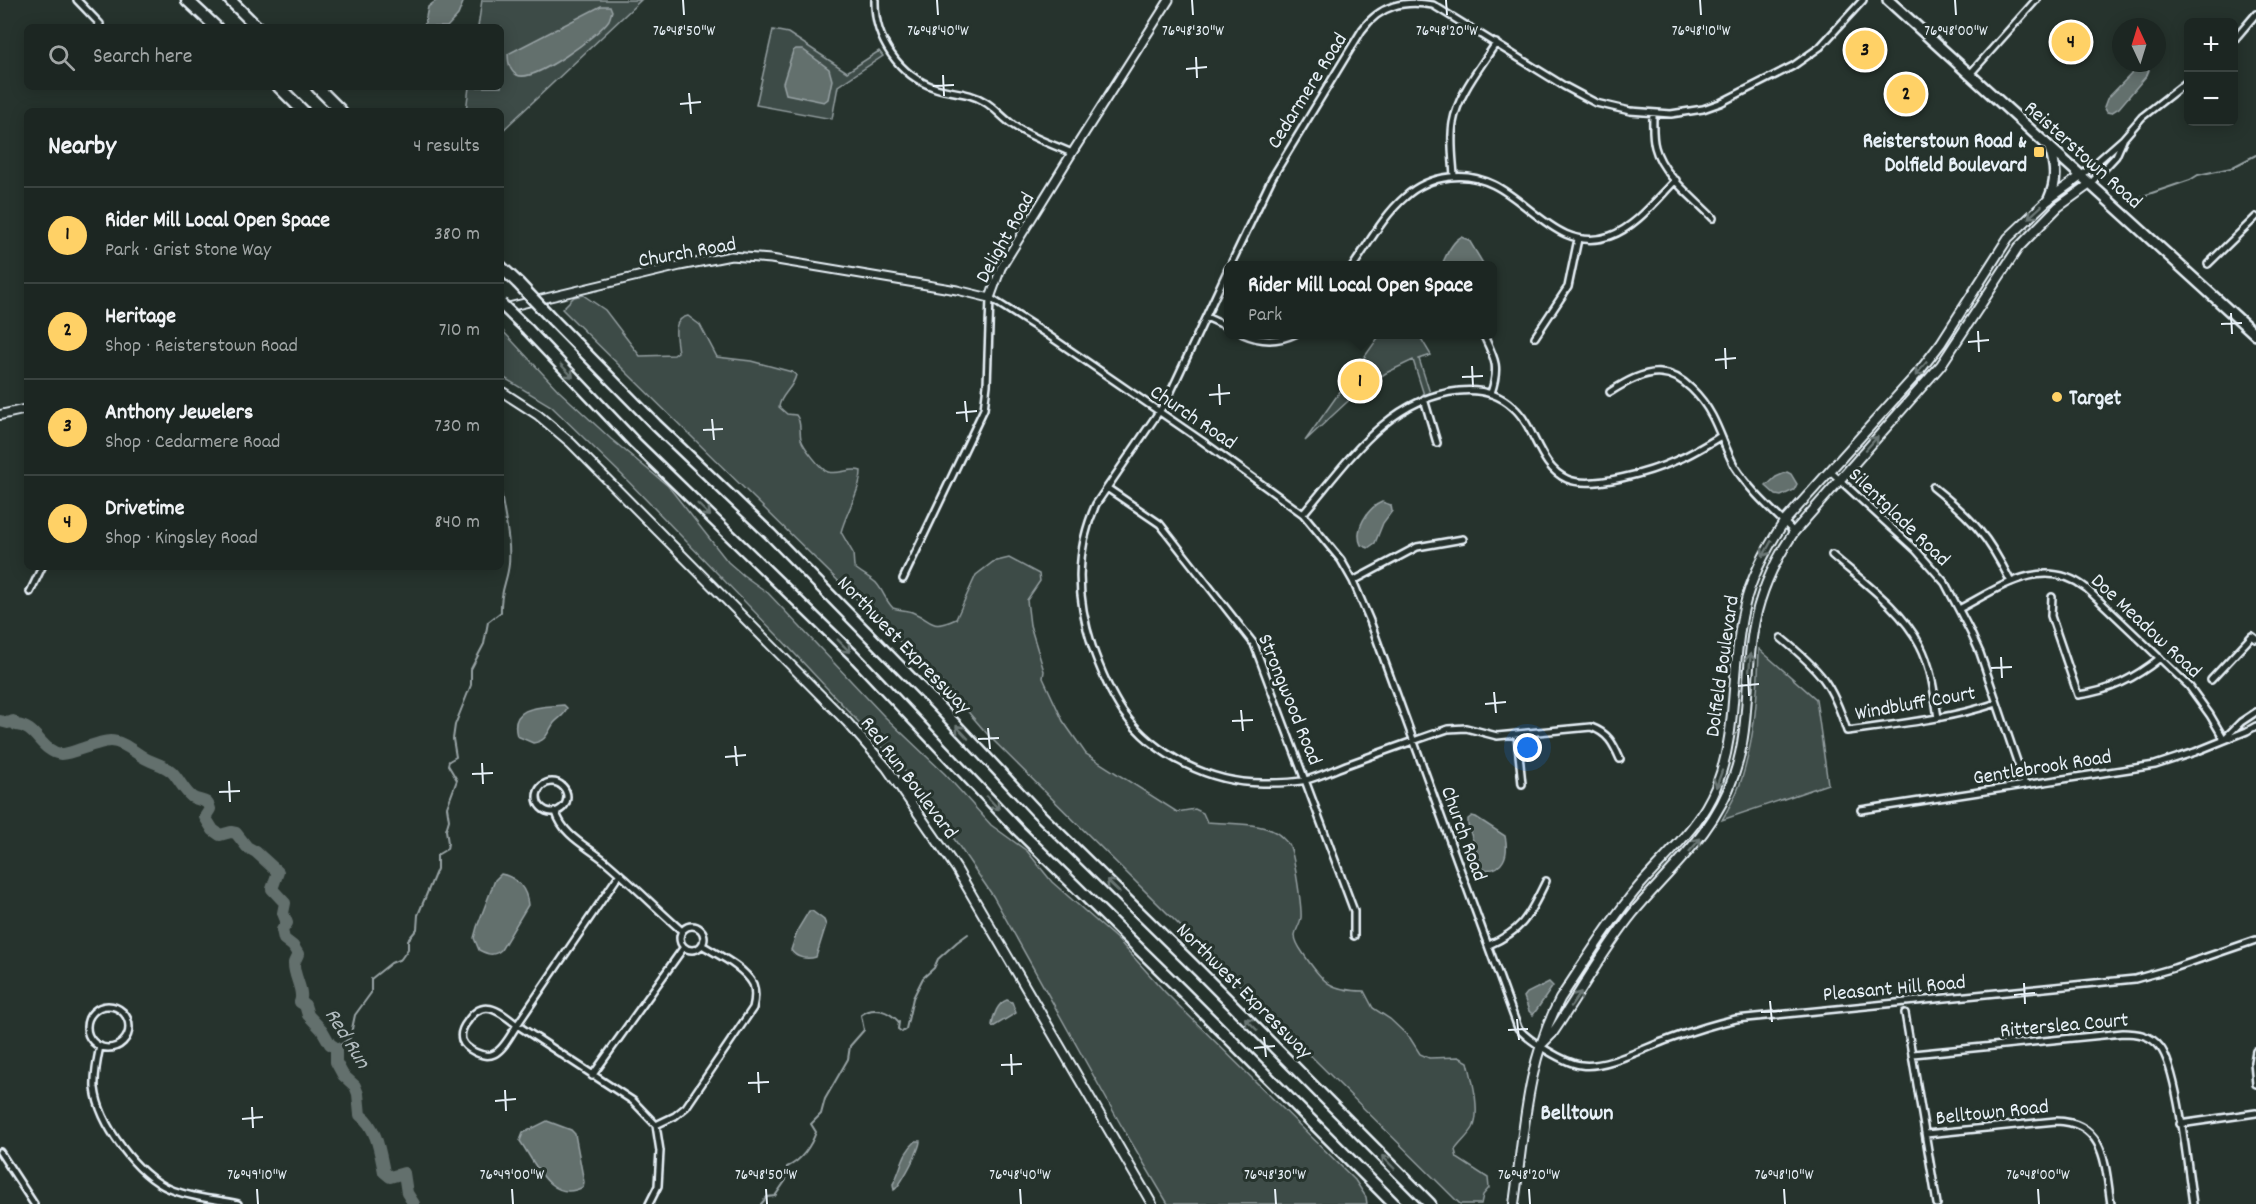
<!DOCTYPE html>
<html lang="en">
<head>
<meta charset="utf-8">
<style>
	:root { --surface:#1c2622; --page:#252e2a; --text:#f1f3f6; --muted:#a0a5a5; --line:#3a4340; --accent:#ffd166 }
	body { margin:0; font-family:Dekko,sans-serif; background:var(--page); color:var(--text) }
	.controls { position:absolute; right:18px; top:18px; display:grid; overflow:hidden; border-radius:9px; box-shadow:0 3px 15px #0003 }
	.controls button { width:54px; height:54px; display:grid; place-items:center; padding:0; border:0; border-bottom:2px solid var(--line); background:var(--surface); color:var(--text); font:30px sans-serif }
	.compass { position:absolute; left:2112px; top:18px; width:54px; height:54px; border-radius:50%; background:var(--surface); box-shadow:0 3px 15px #0003; rotate:356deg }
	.you { position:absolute; left:1528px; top:748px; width:21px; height:21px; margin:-15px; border:4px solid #fff; border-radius:50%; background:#1a73e8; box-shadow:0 0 0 9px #1a73e833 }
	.badge { display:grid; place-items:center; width:39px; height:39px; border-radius:50%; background:var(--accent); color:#111; font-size:20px; font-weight:700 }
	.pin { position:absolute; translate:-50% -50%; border:3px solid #fff; box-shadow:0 2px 6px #0006 }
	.popup { position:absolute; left:1224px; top:261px; width:273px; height:78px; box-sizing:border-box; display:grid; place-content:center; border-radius:9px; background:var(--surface); filter:drop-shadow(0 2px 4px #0005); font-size:20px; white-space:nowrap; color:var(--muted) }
	.popup b { font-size:22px; color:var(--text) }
	.popup::after { content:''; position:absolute; left:50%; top:100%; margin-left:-12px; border:12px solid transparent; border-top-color:var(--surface) }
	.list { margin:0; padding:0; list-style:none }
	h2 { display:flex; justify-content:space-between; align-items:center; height:78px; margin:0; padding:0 24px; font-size:26px }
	h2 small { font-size:20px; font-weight:400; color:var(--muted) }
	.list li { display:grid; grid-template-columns:39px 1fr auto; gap:18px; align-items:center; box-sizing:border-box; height:96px; padding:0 24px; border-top:2px solid var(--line) }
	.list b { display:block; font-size:22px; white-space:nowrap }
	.list p { margin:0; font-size:20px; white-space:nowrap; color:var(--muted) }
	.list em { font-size:20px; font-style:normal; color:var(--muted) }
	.icon { flex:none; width:33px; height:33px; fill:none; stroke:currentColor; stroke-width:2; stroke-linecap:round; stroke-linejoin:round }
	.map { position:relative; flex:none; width:2256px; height:1204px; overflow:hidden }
	.search { position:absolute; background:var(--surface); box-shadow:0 3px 15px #0003; left:24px; top:24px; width:480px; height:66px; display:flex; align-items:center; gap:15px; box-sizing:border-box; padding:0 21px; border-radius:9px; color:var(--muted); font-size:22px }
	.panel { position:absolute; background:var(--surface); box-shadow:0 3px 15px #0003; left:24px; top:108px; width:480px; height:462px; border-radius:9px }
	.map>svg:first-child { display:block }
	.green { fill:#3e4b47; stroke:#939ea0; stroke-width:1.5 }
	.water { fill:#636f6d; stroke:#98a3a5; stroke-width:1.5 }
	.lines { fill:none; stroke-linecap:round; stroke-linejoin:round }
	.stream { stroke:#98a3a5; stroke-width:2 }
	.river { stroke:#636f6d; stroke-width:12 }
	.minor-casing { stroke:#e8f1f8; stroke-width:10 }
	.tertiary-casing { stroke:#e8f1f8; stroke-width:11 }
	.secondary-casing { stroke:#e8f1f8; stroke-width:12 }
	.primary-casing { stroke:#e8f1f8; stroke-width:14 }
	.motorway-casing { stroke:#e8f1f8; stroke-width:15 }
	.minor { stroke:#26332d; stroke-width:5 }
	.tertiary { stroke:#26332d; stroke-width:7 }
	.secondary { stroke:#26332d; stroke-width:8 }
	.primary { stroke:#26332d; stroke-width:9 }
	.motorway { stroke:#26332d; stroke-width:10 }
	.motorway-bridge-casing { stroke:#e8f1f8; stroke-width:15; stroke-linecap:butt }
	.motorway-bridge { stroke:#26332d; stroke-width:10 }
	.oneway { stroke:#6a7674 }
	.ticks { fill:none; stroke:#e8f1f8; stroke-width:2 }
	.poi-dot { fill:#ffd166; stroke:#26332d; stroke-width:2 }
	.labels { text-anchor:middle; stroke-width:6; stroke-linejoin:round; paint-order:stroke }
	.street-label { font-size:21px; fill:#e8f1f8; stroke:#26332d }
	.poi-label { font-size:21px; font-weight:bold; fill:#e8f1f8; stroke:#26332d; text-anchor:end }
	.water-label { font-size:22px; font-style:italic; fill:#b3bdc0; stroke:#26332d }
	.neighbourhood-label { font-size:22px; font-weight:bold; fill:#e8f1f8; stroke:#26332d }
	.ticks-label { font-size:15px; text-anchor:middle; fill:#e8f1f8; stroke:#26332d; stroke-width:6; stroke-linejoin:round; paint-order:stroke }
</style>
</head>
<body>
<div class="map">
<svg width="2256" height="1204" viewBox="0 0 2256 1204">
	<rect width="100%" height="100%" fill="#26332d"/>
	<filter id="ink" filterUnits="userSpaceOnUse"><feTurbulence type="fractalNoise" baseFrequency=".0167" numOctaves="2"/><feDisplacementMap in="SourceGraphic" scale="12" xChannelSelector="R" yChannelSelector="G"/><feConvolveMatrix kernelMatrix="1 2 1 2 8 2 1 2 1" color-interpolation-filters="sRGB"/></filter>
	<g filter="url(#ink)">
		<path class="green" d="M482 0H641L501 132V111H466L469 87H501V27H478Z
			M773 30 788 33 847 72 879 51 883 56 838 86 832 119 756 105Z
			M583 295 605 310 640 356 674 355 678 352C676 338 671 319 688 316L700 325 717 357 751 361 792 372 796 375C793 389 780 395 779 407L787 414 796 415C802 422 799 430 801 439 803 446 821 470 828 472 839 475 851 467 861 471 861 489 846 513 841 532L853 553 854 567C859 572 874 580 877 584 883 591 886 601 893 608 899 610 907 610 912 612 934 621 930 631 956 619L976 575 993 562 1009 558 1039 574 1040 581 1027 600 1030 625 1044 671 1043 678 1063 721 1086 754 1177 812 1195 809 1203 813 1207 822C1227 824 1257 822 1275 832 1279 834 1286 841 1289 845 1294 852 1302 908 1301 918 1300 924 1296 929 1295 935 1295 943 1301 950 1305 956 1323 983 1331 991 1364 991L1373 1008 1390 1019 1410 1038 1420 1054 1429 1058 1459 1057 1468 1062C1472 1078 1481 1112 1473 1128 1469 1135 1460 1143 1455 1150L1457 1158 1488 1178 1489 1188 1483 1195 1481 1204H1460L989 736 950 691 562 309 574 297Z
			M501 329 559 391 611 439 668 486 728 562 743 575 768 593 884 716 945 774 991 825 1027 851 1052 882 1119 941 1165 992 1355 1180 1366 1197 1367 1204H1168L1121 1125 993 896 916 783 779 637 622 475 551 406 501 376Z
			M1380 335H1419L1431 355 1419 359 1430 393 1424 395 1413 360 1386 373 1360 390 1305 441Z
			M1759 649 1816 699 1828 784 1722 820C1729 807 1738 793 1742 778 1755 736 1758 692 1759 649Z"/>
		<path class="water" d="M437 0H464L458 15 447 27H424L428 7Z
			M601 6H610L612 11C611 14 610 18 609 20 599 35 533 84 517 75 509 71 508 62 508 54Z
			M796 49H802L829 69 832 80 828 99 824 102 786 94 783 83 793 51Z
			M2142 65 2146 66 2149 70 2147 75 2119 108 2111 113 2107 112 2104 107 2107 99 2137 68Z
			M1461 237 1469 240 1484 265H1445L1443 262C1447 253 1453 241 1461 237Z
			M1787 472 1791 474 1797 484 1794 490 1781 496 1776 495 1766 486 1776 477Z
			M1382 502 1391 505 1392 511 1383 523 1375 543 1368 548 1361 545C1354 530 1367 508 1382 502Z
			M564 705 567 708C565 716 559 717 554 723 547 733 547 741 533 743L517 736C508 704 544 707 564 705Z
			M1472 816 1476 817 1505 836C1509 854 1504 873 1482 869L1468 825V819Z
			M501 874C517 877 527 889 528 905L501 950C493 957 487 954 479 950L474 938 477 927 495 880Z
			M809 911H812L824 920 826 925 816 957C807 960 796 958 791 950L798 929Z
			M1549 982 1553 986 1533 1015 1529 1011 1524 997 1527 993Z
			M1007 1000 1012 1002 1016 1013 993 1027 992 1025C993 1015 998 1003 1007 1000Z
			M547 1121 571 1130 575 1134 584 1182 583 1187C551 1204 535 1163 520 1141L523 1133Z
			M916 1141H920C920 1149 901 1185 894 1190L893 1184C902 1169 901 1154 916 1141Z"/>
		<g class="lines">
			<path class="stream" d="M2140 197 2190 180 2198 175 2231 168 2256 155
				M336 1048 350 1038 355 1015 371 993V979L391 963 401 959 408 949V940L417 929 418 915 437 869V855L447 849 448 843 446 830 449 820 447 807 457 780 448 765 449 761 456 757 453 739 455 725 471 685V669L484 644 488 622 501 612C500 590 507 583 509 564 511 539 504 516 501 492
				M761 1204 767 1197 775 1196 786 1180 787 1167C801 1161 811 1146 816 1132L811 1124 821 1114 825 1099 848 1059 850 1046 864 1030 861 1015C874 1005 889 1011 899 1022L898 1029 902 1032 906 1029 913 998 923 978 934 968 938 959 957 942 968 934"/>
			<path class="river" d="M0 721 8 723 13 721 16 725C37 726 40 751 61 754 69 755 98 741 110 741 122 741 133 751 143 757 152 763 163 764 172 772 179 779 184 791 192 797 200 802 207 798 210 809L205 817 213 830 220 835 231 832 236 833 247 847 256 852 278 872 272 889 285 903 283 913 287 923 282 930 284 939 293 946 298 954C297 957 295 960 294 963 293 976 305 991 300 1002L305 1005 308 1015 322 1030 330 1044 336 1048V1062L343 1075 355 1086 358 1094 360 1115C377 1127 380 1153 384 1172L390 1177 404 1173 407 1193 414 1204"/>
			<g class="minor-casing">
				<path id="minor" d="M77 0 100 24 97 27
					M875 0C874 39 899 76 936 88 952 93 970 92 985 102 995 108 1003 118 1013 125 1031 138 1052 144 1072 153
					M2234 40 2256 14
					M1970 74 2036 0
					M1653 114C1653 125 1652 136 1655 147 1662 175 1694 198 1713 218
					M1454 176C1453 159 1450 141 1453 123 1458 94 1480 68 1496 43
					M2081 176 2123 139 2142 117 2188 81
					M2090 184 2116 156 2123 140
					M2208 264 2256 217
					M1230 266 1272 178 1362 30C1380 5 1404 0 1433 5L1564 86 1596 103 1630 111 1671 114 1703 109 1720 103 1793 66 1820 47 1863 0
					M1353 266C1369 243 1384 215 1405 197 1418 185 1433 179 1450 177 1519 168 1545 258 1610 236 1636 227 1657 199 1676 180
					M1228 269 1167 400 1096 504C1075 551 1076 597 1092 646 1100 669 1109 691 1123 712 1154 756 1212 784 1265 783 1278 783 1294 783 1306 780 1321 776 1335 769 1349 764 1382 752 1415 740 1448 729L1466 728 1497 736 1591 727C1608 733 1613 743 1620 759
					M1206 317 1228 327
					M1243 334C1261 342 1278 342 1295 334
					M1483 334C1495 359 1500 366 1491 393
					M1535 337 1568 287 1578 239
					M1610 392C1624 383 1644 371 1661 373 1683 374 1703 399 1712 416 1721 433 1726 451 1735 467 1751 492 1773 511 1794 532
					M1424 399 1437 443
					M1830 471 1916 550 1945 583 1970 631 1980 653 2025 785
					M1933 487C1973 519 1988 536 2011 582
					M1107 488 1160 524 1254 644 1354 911V936
					M1303 514C1346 464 1387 398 1459 391 1479 389 1498 393 1513 407 1536 427 1538 466 1567 479 1592 490 1653 471 1677 460 1692 454 1706 445 1721 436
					M1832 555C1863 582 1901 608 1920 645 1932 668 1934 693 1938 718
					M903 579 984 409 987 385 990 298 1045 333 1202 441 1303 514 1341 560 1353 581 1370 621 1518 1028C1529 1041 1564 1063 1581 1065 1606 1069 1646 1047 1670 1039 1692 1031 1714 1024 1736 1019L2135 979 2174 968 2256 940
					M1353 581 1417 547 1463 539
					M30 592 42 567
					M2052 597 2051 616 2078 695C2110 691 2135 678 2160 658
					M1959 609C1999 588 2043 555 2086 588L2189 686 2210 715 2224 739
					M1781 638C1820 670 1832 683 1847 731 1898 724 1949 719 1997 703
					M2211 680 2252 636 2256 639
					M1517 735 1522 784
					M2225 738 2241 722 2256 712
					M537 797a15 15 0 1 1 30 0a15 15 0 1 1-30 0Z
					M1861 810 2155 765 2195 752 2247 731 2256 726
					M556 812C563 836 587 846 605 861 631 883 656 908 682 931
					M619 875 517 1025C511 1034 504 1049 494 1054 484 1059 465 1049 462 1040 460 1033 463 1027 467 1022 483 997 499 1011 517 1025L633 1101 656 1125 660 1151 658 1186 649 1204
					M680 938a12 12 0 1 1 24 0a12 12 0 1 1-24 0Z
					M1489 945C1525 929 1529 915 1546 881
					M87 1027a21 21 0 1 1 42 0a21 21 0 1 1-42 0Z
					M1905 1013 1937 1204
					M100 1046C97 1060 94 1074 95 1088 99 1124 137 1175 170 1189 191 1198 216 1199 238 1204
					M2256 1051 2254 1062 2256 1084
					M1913 1054 2123 1033C2137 1033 2151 1035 2160 1047 2178 1068 2188 1172 2193 1204
					M592 1076 684 947
					M2180 1124 2256 1113
					M656 1125 675 1116 686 1107 753 1008C755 1000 756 992 753 984 744 967 718 955 702 945
					M1926 1134 2056 1121C2106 1122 2105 1166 2111 1204
					M0 1152 34 1204"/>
			</g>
			<g class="tertiary-casing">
				<path id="tertiary" d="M504 308 680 266 731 256 771 259 957 290 990 298 1001 268 1072 153 1169 0"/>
			</g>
			<g class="secondary-casing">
				<path id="secondary" d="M501 391 538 415 571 443 847 722 887 768 956 868 1152 1204
					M0 415 27 409
					M1542 1044 1552 1034C1579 995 1603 950 1633 913 1671 867 1714 834 1734 775 1750 729 1745 679 1753 631 1759 594 1773 563 1794 532L1941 365 2018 248 2058 207 2090 184
					M1514 1204C1524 1134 1526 1063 1560 999 1584 963 1607 925 1635 891 1663 857 1699 829 1716 787 1739 729 1730 668 1744 608 1751 577 1766 549 1784 522L1918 373 1941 343 2008 238 2049 199 2081 176"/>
			</g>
			<g class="primary-casing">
				<path id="primary" d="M1888 0 2256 335
					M2049 199C2057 181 2056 168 2050 149"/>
			</g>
			<g class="motorway-casing">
				<path id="motorway" d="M187 0 216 27
					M230 0 257 27
					M279 87 303 111
					M317 87 341 111
					M501 267 518 283
					M553 320 656 425 770 534 936 704 1036 811 1199 971 1430 1204
					M527 329 635 443 853 655 1018 830 1182 991 1394 1204"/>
			</g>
			<use href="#minor" class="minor"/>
			<use href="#tertiary" class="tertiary"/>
			<use href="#secondary" class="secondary"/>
			<use href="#primary" class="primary"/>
			<use href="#motorway" class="motorway"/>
			<g class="motorway-bridge-casing">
				<path id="motorway-bridge" d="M518 283 553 320
					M501 304 527 329"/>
			</g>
			<use href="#motorway-bridge" class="motorway-bridge"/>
		</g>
		<defs><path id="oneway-shaft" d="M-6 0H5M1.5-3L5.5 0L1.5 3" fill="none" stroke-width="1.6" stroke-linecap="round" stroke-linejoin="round" transform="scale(1.5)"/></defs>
		<g class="oneway">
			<use href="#oneway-shaft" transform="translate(2035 212) rotate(138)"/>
			<use href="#oneway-shaft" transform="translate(1921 369) rotate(129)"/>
			<use href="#oneway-shaft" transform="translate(567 371) rotate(46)"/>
			<use href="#oneway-shaft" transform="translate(1872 443) rotate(-48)"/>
			<use href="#oneway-shaft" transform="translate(704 510) rotate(44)"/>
			<use href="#oneway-shaft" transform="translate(1767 549) rotate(119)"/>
			<use href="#oneway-shaft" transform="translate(844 646) rotate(45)"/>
			<use href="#oneway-shaft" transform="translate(1750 662) rotate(-85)"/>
			<use href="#oneway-shaft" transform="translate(962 732) rotate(-133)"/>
			<use href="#oneway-shaft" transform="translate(1719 779) rotate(110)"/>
			<use href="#oneway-shaft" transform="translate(993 803) rotate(47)"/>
			<use href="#oneway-shaft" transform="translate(1695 845) rotate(-50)"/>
			<use href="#oneway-shaft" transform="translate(1113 886) rotate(-136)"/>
			<use href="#oneway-shaft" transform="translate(1576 999) rotate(-56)"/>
			<use href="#oneway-shaft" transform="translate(1251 1024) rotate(-135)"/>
			<use href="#oneway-shaft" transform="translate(1388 1162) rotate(-134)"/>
		</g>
	</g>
	<path class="ticks" d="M683 0 684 15M937 0 938 15M1192 0 1193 15M1446 0 1447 15M1700 0 1701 15M1955 0 1956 15M1196 57 1197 78M1186 69 1207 67M943 75 944 96M933 86 954 85M689 93 691 114M680 104 701 102M2231 313 2232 334M2221 324 2242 323M1978 331 1979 352M1968 342 1989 340M1725 348 1726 369M1715 360 1736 358M1472 366 1473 387M1462 377 1483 376M1219 384 1220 405M1209 395 1230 393M965 401 967 422M956 413 977 411M712 419 714 440M703 430 723 429M2001 657 2002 678M1991 668 2012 667M1748 675 1749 696M1738 686 1759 684M1494 692 1496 713M1485 704 1506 702M1241 710 1243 731M1232 721 1253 720M988 728 990 749M978 739 999 738M735 746 737 766M725 757 746 755M482 763 483 784M472 774 493 773M229 781 230 802M219 792 240 791M2024 983 2025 1004M2014 995 2035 993M1770 1001 1772 1022M1761 1012 1782 1011M1517 1019 1519 1040M1508 1030 1528 1029M1264 1037 1266 1057M1254 1048 1275 1046M1011 1054 1012 1075M1001 1065 1022 1064M758 1072 759 1093M748 1083 769 1082M505 1090 506 1111M495 1101 516 1099M252 1107 253 1128M242 1119 263 1117M257 1189 258 1204M512 1189 513 1204M766 1189 767 1204M1020 1189 1021 1204M1275 1189 1276 1204M1529 1189 1530 1204M1784 1189 1785 1204M2038 1189 2039 1204"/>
	<g class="poi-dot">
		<rect x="2033" y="146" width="12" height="12" rx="3"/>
		<circle cx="2057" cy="397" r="6"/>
	</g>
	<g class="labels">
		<g class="street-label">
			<text transform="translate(1306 90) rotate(-58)" y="7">Cedarmere Road</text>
			<text transform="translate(2084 154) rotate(42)" y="7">Reisterstown Road</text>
			<text transform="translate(1004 237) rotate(-61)" y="7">Delight Road</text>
			<text transform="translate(687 251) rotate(-10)" y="7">Church Road</text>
			<text transform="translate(1194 416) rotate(34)" y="7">Church Road</text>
			<text transform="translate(1900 516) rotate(44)" y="7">Silentglade Road</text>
			<text transform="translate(2147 625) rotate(43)" y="7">Doe Meadow Road</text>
			<text transform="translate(905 644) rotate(46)" y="7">Northwest Expressway</text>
			<text transform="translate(1721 666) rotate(-82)" y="7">Dolfield Boulevard</text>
			<text transform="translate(1291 699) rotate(68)" y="7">Strongwood Road</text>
			<text transform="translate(1915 702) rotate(-10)" y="7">Windbluff Court</text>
			<text transform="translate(2042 766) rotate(-9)" y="7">Gentlebrook Road</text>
			<text transform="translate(910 777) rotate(53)" y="7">Red Run Boulevard</text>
			<text transform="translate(1465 833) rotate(70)" y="7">Church Road</text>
			<text transform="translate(1894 987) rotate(-5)" y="7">Pleasant Hill Road</text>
			<text transform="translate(1245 990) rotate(45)" y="7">Northwest Expressway</text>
			<text transform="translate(2064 1024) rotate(-5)" y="7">Ritterslea Court</text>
			<text transform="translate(1992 1111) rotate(-6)" y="7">Belltown Road</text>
		</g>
		<g class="poi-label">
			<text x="2027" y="147">Reisterstown Road &amp;<tspan x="2027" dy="24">Dolfield Boulevard</tspan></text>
			<text x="2069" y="404" text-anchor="start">Target</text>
		</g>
		<g class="water-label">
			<text transform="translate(349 1037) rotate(58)" y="8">Red Run</text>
		</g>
		<g class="neighbourhood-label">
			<text x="1577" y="1119">Belltown</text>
		</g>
	</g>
	<g class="ticks-label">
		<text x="684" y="35">76°48'50"W</text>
		<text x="938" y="35">76°48'40"W</text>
		<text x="1193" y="35">76°48'30"W</text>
		<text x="1447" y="35">76°48'20"W</text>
		<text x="1701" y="35">76°48'10"W</text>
		<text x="1956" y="35">76°48'00"W</text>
		<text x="257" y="1179">76°49'10"W</text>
		<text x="512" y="1179">76°49'00"W</text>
		<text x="766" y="1179">76°48'50"W</text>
		<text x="1020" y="1179">76°48'40"W</text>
		<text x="1275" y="1179">76°48'30"W</text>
		<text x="1529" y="1179">76°48'20"W</text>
		<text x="1784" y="1179">76°48'10"W</text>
		<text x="2038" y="1179">76°48'00"W</text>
	</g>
</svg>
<div class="controls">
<button>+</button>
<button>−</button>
</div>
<svg class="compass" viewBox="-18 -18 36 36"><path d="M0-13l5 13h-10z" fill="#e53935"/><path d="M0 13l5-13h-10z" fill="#a0a5a5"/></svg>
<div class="you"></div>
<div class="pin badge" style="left:1360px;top:381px">1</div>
<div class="popup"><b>Rider Mill Local Open Space</b>Park</div>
<div class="pin badge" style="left:1906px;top:94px">2</div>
<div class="pin badge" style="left:1865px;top:50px">3</div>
<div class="pin badge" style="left:2071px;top:42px">4</div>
<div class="search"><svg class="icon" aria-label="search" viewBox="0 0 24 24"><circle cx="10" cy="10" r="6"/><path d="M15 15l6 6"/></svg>Search here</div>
<section class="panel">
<h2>Nearby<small>4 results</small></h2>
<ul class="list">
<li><span class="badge">1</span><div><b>Rider Mill Local Open Space</b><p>Park · Grist Stone Way</p></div><em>380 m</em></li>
<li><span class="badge">2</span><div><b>Heritage</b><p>Shop · Reisterstown Road</p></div><em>710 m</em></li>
<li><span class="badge">3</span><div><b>Anthony Jewelers</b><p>Shop · Cedarmere Road</p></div><em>730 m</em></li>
<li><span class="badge">4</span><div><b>Drivetime</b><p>Shop · Kingsley Road</p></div><em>840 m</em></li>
</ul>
</section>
</div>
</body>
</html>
